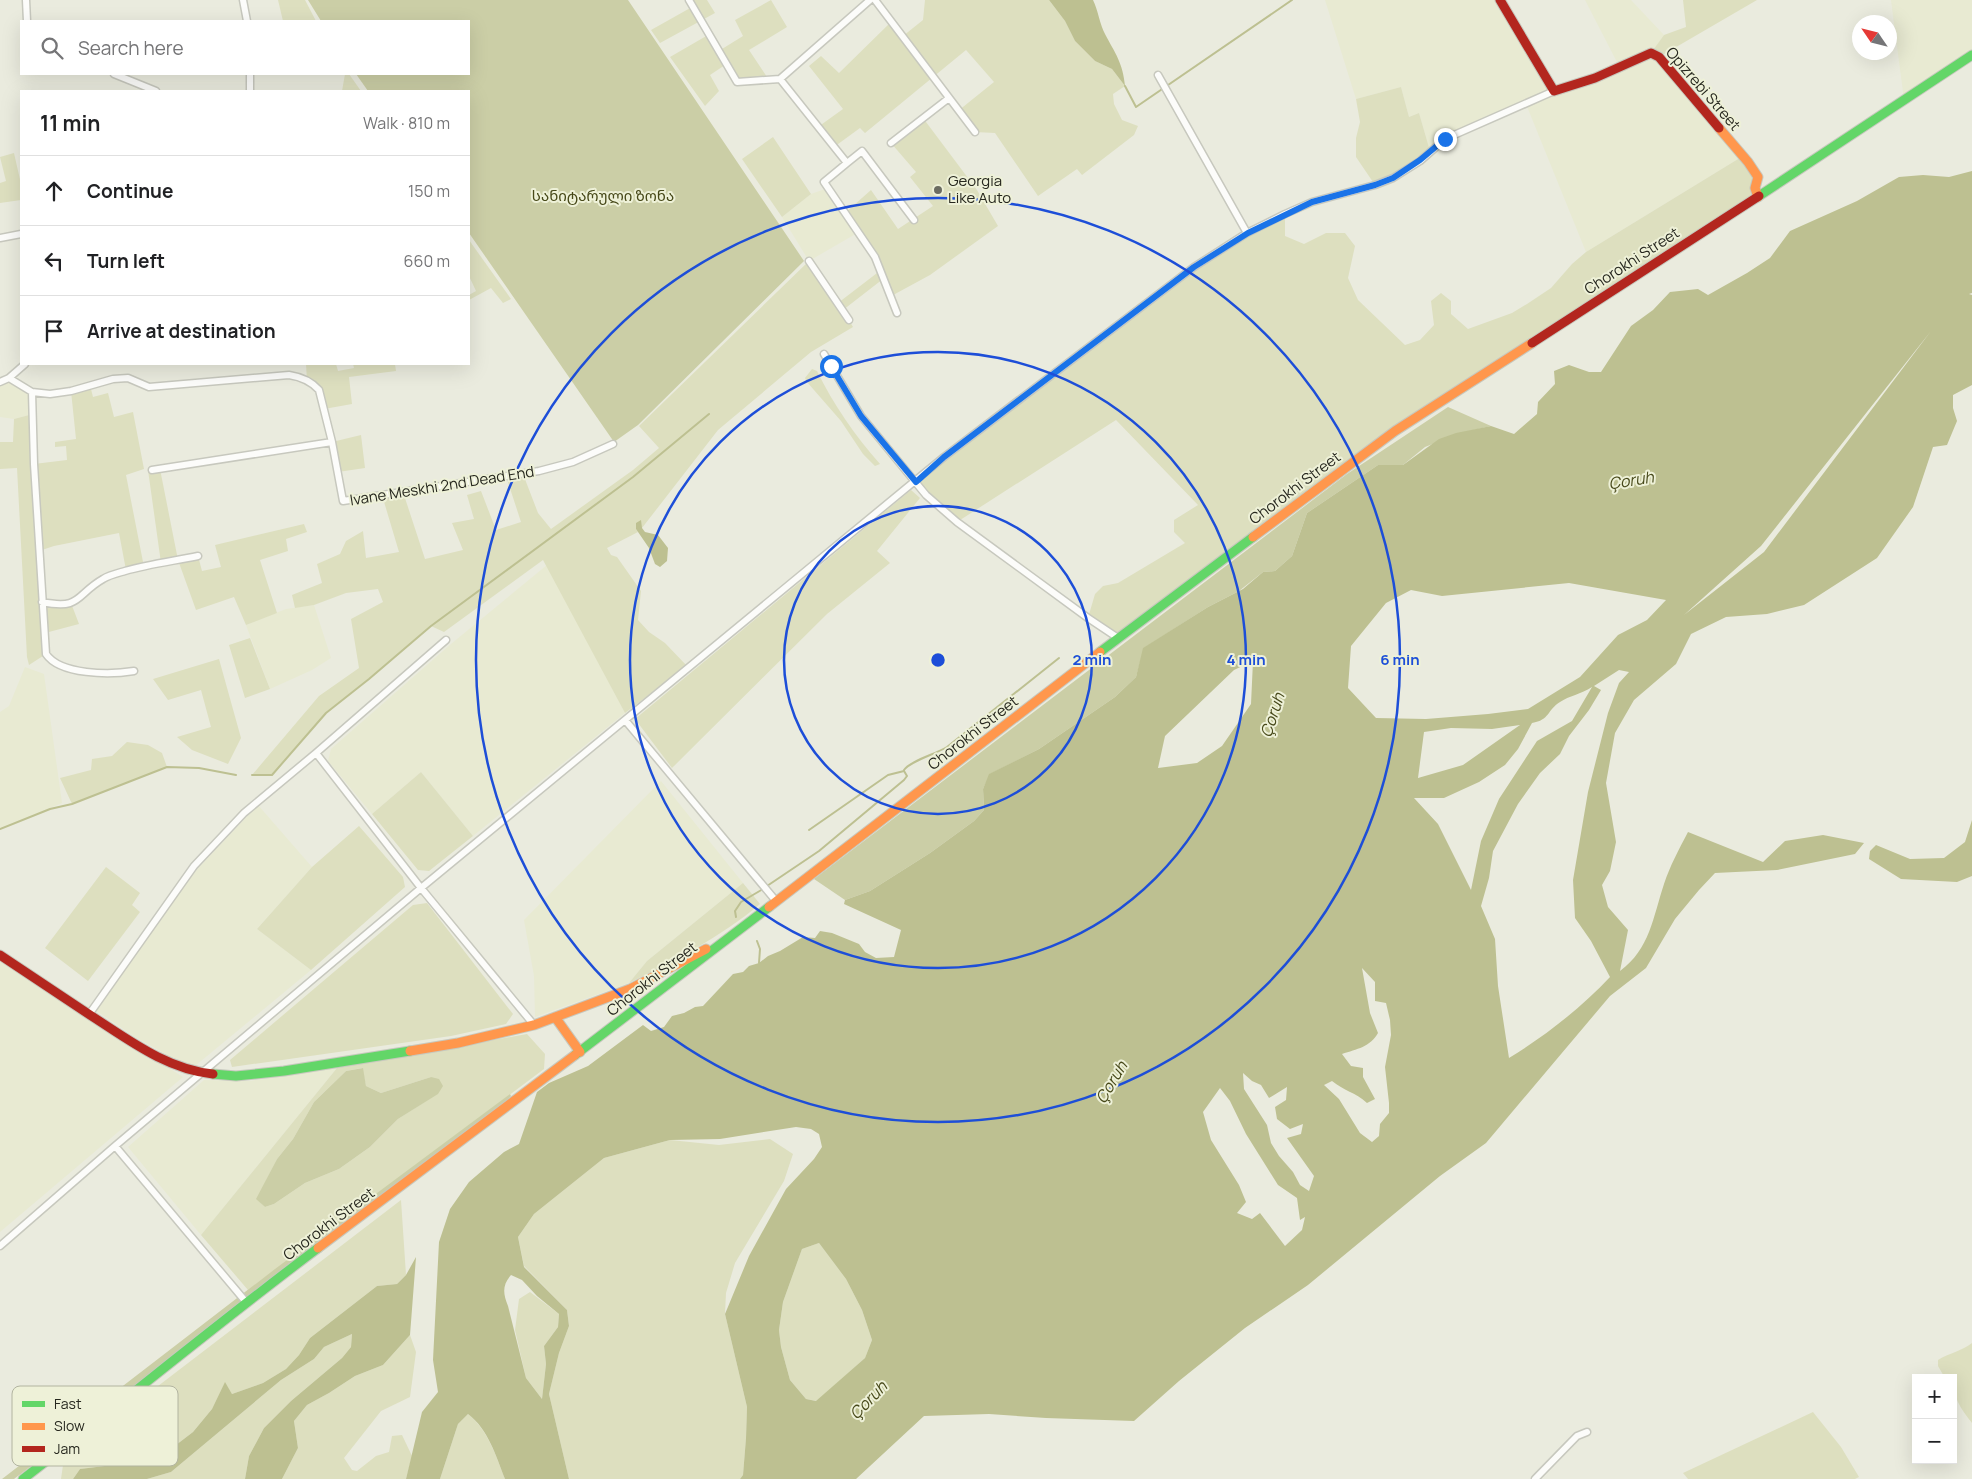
<!DOCTYPE html>
<html lang="en">
<head>
<meta charset="utf-8">
<style>
	:root { --surface:#fff; --page:#f2f2f2; --text:#202124; --muted:#757577; --line:#e0e0e0 }
	body { margin:0; font-family:Manrope,"Noto Sans Georgian",sans-serif; background:var(--page); color:var(--text) }
	.controls { position:absolute; right:15px; bottom:15px; display:grid; overflow:hidden; border-radius:0px; box-shadow:0 5px 20px #0002 }
	.controls button { width:45px; height:45px; display:grid; place-items:center; padding:0; border:0; border-bottom:1px solid var(--line); background:var(--surface); color:var(--text); font:25px sans-serif }
	.compass { position:absolute; left:1852px; top:15px; width:45px; height:45px; border-radius:50%; background:var(--surface); box-shadow:0 5px 20px #0002; rotate:305deg }
	.stop { position:absolute; width:15px; height:15px; margin:-11px; border:4px solid #1a73e8; border-radius:50%; background:#fff }
	.stop.end { background:#1a73e8; border-color:#fff; box-shadow:0 1px 5px #0008 }
	.list { margin:0; padding:0; list-style:none }
	h2 { display:flex; justify-content:space-between; align-items:center; height:65px; margin:0; padding:0 20px; font-size:21px }
	h2 small { font-size:16px; font-weight:400; color:var(--muted) }
	.list li { display:grid; grid-template-columns:32px 1fr auto; gap:15px; align-items:center; box-sizing:border-box; height:70px; padding:0 20px; border-top:1px solid var(--line) }
	.list b { display:block; font-size:19px; white-space:nowrap }
	.list em { font-size:16px; font-style:normal; color:var(--muted) }
	.icon { flex:none; width:28px; height:28px; fill:none; stroke:currentColor; stroke-width:2; stroke-linecap:round; stroke-linejoin:round }
	.map { position:relative; flex:none; width:1972px; height:1479px; overflow:hidden }
	.search { position:absolute; background:var(--surface); box-shadow:0 5px 20px #0002; left:20px; top:20px; width:450px; height:55px; display:flex; align-items:center; gap:12px; box-sizing:border-box; padding:0 18px; border-radius:0px; color:var(--muted); font-size:19px }
	.panel { position:absolute; background:var(--surface); box-shadow:0 5px 20px #0002; left:20px; top:90px; width:450px; height:275px; border-radius:0px }
	.map>svg:first-child { display:block }
	.built { fill:#e8ead2 }
	.green { fill:#dddfbf; fill-rule:evenodd }
	.forest { fill:#cbcea6 }
	.water { fill:#bdc091; fill-rule:evenodd }
	.lines { fill:none; stroke-linecap:round; stroke-linejoin:round }
	.stream { stroke:#bdc091; stroke-width:2 }
	.street-casing { stroke:#c7c8be; stroke-width:9 }
	.fast-casing { stroke:#c7c8be; stroke-width:11 }
	.slow-casing { stroke:#c7c8be; stroke-width:11 }
	.jam-casing { stroke:#c7c8be; stroke-width:11 }
	.street { stroke:#fcfcfa; stroke-width:6 }
	.fast { stroke:#63d668; stroke-width:9 }
	.slow { stroke:#ff974d; stroke-width:9 }
	.jam { stroke:#b3261e; stroke-width:9 }
	.route { stroke:#1a73e8; stroke-width:6 }
	.ring { fill:none; stroke:#1d4ed8; stroke-width:2.5 }
	.poi-dot { fill:#6b6c61; stroke:#eef1d8; stroke-width:2 }
	.labels { text-anchor:middle; stroke-width:4; stroke-linejoin:round; paint-order:stroke }
	.street-label { font-size:15px; fill:#26271e; stroke:#eef1d8 }
	.poi-label { font-size:15px; fill:#26271e; stroke:#eef1d8; text-anchor:start }
	.park-label { font-size:15px; fill:#474919; stroke:#eef1d8 }
	.water-label { font-size:16px; font-style:italic; fill:#47491a; stroke:#eef1d8 }
	.key { fill:#eef1d8; stroke:#b2b4a0; stroke-width:1 }
	.key-label { font-size:14px; fill:#26271e }
	.centre { fill:#1d4ed8; stroke:#eef1d8; stroke-width:2.5 }
	.ring-label { font-size:15px; text-anchor:middle; font-weight:bold; fill:#1d4ed8; stroke:#eef1d8; stroke-width:4; stroke-linejoin:round; paint-order:stroke }
</style>
</head>
<body>
<div class="map">
<svg width="1972" height="1479" viewBox="0 0 1972 1479">
	<rect width="100%" height="100%" fill="#eaebde"/>
	<path class="built" d="M1325 0H1500L1554 91 1619 66 1585 0H1631L1664 35 1652 53 1743 156 1586 252 1526 104 1445 139 1430 151 1419 113 1409 117 1401 87 1356 99Z
		M1891 0H1972V50L1960 63 1904 100Z
		M828 188 859 232 809 261 782 217 811 194Z
		M9 378 32 392 33 414 14 419 0 417V382Z
		M547 565 625 713 473 836 421 772 372 814 328 761 331 749 451 644Z
		M314 605 331 658 312 670 270 689 246 625 286 609Z
		M25 667 44 674 62 803 0 829V712L9 706Z
		M661 781 743 883 647 961 629 983 535 1017 534 976 524 920Z
		M258 805 312 867 257 929 311 970 195 1066 169 1056 135 1037 95 1010 187 880Z
		M0 959 183 1077 0 1232Z
		M337 1068 201 1235 128 1147 204 1080 249 1081Z"/>
	<path class="green" d="M278 0H305L316 21H283Z
		M689 0H707L715 13 660 43 651 30 692 7Z
		M771 0 787 27 749 50 769 80H739L722 49 743 36 735 20Z
		M925 0H1049L1065 21 1075 41 1095 61 1112 69 1125 86 1113 94 1114 104 1122 120 1138 126 1134 135 1082 175 1077 169 1038 196 995 133 975 132 958 111 994 82 966 50 865 133 860 128 834 147 818 127 843 109 809 66 821 56 839 73 891 22 903 36 923 20Z
		M1683 0H1757L1659 57 1651 53 1664 35 1686 27Z
		M708 35 725 65 710 75 719 91 705 106 670 57Z
		M345 74H349L361 91H342Z
		M1401 87 1409 117 1419 113 1430 151 1420 161 1375 185 1356 157V138L1360 122 1356 99Z
		M923 118 977 190 998 226 930 275 895 294 890 296 883 279 843 310 853 327 811 352 718 430 642 528 636 529 638 532 607 548 611 555 617 557 641 591 638 620 649 632 665 643 687 666 625 713 543 560 444 632 431 626 369 679 326 713 272 775H252L319 696 359 668 351 619 383 602 378 589 346 593 314 605 295 608 292 595 322 583 317 564 340 554 346 541 363 531 366 558 399 552 382 495 403 492 425 559 463 550 452 523 474 519 467 495 481 491 496 530 521 522 506 476 523 474 538 513 551 529 633 470 659 448 639 426 809 261 838 303 881 270 845 213 871 190 898 229 933 206 910 177 916 172 891 143Z
		M773 137 811 194 782 217 742 159Z
		M14 153 21 184V200L0 203V183L6 181 0 157Z
		M1743 156 1758 177V197L1450 395 1118 638 1088 618 1095 594 1103 586 1118 583 1185 543 1174 532V520L1198 505 1116 420 957 522 916 481 1194 267 1285 214V236L1304 244 1326 233H1345L1355 246 1348 278 1358 300 1405 345 1420 340 1434 325 1431 301 1441 293 1451 301V314L1468 329 1512 313 1527 304 1551 288 1572 264 1586 252Z
		M469 240 511 299 503 303 491 288 469 300V295L476 291 469 276Z
		M306 364H336L338 371 354 368 353 364H395L396 371 349 377 352 404 324 409 319 390 307 381Z
		M812 369 817 371C833 404 856 437 880 464L875 466 863 454 841 421 807 382 805 378Z
		M90 385 93 397 108 393 114 417 133 412 144 469 126 475 144 567 126 570 119 533 54 546 39 551 42 602 71 603 79 624 45 633 46 654 29 665 27 657 17 468 0 469V442H13L14 419 33 414 34 464 67 460 66 446 55 447V442L76 439 71 391Z
		M361 435 365 468 338 472 332 442Z
		M160 469 178 560 198 556 202 571 221 567 215 545 304 524 307 532 286 539 288 551 260 560 277 613 246 625 234 597 196 610 178 560 161 563 148 470Z
		M911 490 920 498 877 551 890 563 827 614 672 768 635 719Z
		M250 638 270 689 245 698 229 645Z
		M219 659 241 738 228 764 192 750 177 737 211 727 201 690 168 700 153 679Z
		M127 742 148 745 162 753 167 767 72 804 60 778 91 770 92 759 112 756Z
		M421 772 473 836 429 871 418 870 372 814Z
		M359 826 403 877 405 887 311 970 257 929 312 867Z
		M106 867 140 893 132 905 140 912 88 981 45 948Z
		M743 883 760 904C721 937 675 960 629 983L647 961Z
		M427 903 513 1014 506 1024 451 1036 232 1067 230 1060 413 905Z
		M527 1034 545 1054 544 1069 248 1290 201 1235 337 1068ZM362 1068 366 1086 381 1093 431 1077 437 1094 398 1119 370 1147 339 1169 305 1183 274 1204 265 1207 257 1199 277 1159 293 1139 314 1102 346 1071Z
		M770 1139 793 1154 784 1181 735 1263 726 1293 725 1314 747 1407 746 1438 743 1475 740 1479H569L549 1394 559 1353 569 1326 567 1310 524 1266 518 1237 534 1214 604 1158 670 1140 719 1145Z
		M401 1200 406 1275 397 1284 377 1286 310 1338 299 1355 286 1369 263 1383 232 1394 225 1383 212 1409 193 1432 176 1445 156 1450 129 1463 80 1469 73 1479H61L64 1458Z
		M819 1243 846 1279 862 1310 872 1340 865 1358 817 1401 806 1399 790 1380 781 1347 779 1330 783 1302 802 1249Z
		M530 1292 559 1314 558 1327 544 1346 546 1364 542 1399 526 1378 515 1330 519 1299Z
		M352 1334 351 1347 342 1358 291 1401 264 1428 249 1456 245 1479H147L171 1472 281 1380 314 1359 324 1347Z
		M410 1335 416 1352 410 1397 381 1411 344 1458 352 1470 357 1471 376 1456 389 1452 392 1436 402 1435 412 1456 406 1479H282L298 1448 294 1421 307 1405 329 1393 355 1376 383 1365Z
		M1972 1343V1423C1960 1408 1953 1397 1953 1378H1945L1938 1366V1360C1949 1353 1962 1351 1972 1343Z
		M1813 1412 1841 1447 1859 1477 1855 1479H1688L1683 1473Z
		M468 1414C488 1430 496 1456 505 1479H440L458 1424Z"/>
	<path class="forest" d="M308 0H628L804 261 638 425 614 442 469 233V91H368L356 74H469V21H321Z
		M1448 407 1491 426 1461 433 1425 447 1403 465H1378L1307 513 1292 556 1275 571 1263 572 1239 591 1208 607 1144 648 1136 677 1115 697 1039 749 990 774 983 789 984 810 974 821 930 853 870 891 845 900 814 879 1347 474Z
		M363 1068 366 1086 381 1093 431 1077 439 1079 443 1086 438 1094 398 1119 370 1147 339 1169 305 1183 274 1204 265 1207 256 1199 277 1159 293 1139 314 1102 346 1071Z
		M510 1094 511 1096 505 1103 14 1479H2L275 1269Z"/>
	<path class="water" d="M1049 0H1093C1098 10 1100 25 1105 34 1115 53 1123 63 1125 86L1112 69 1095 61 1075 41 1065 21Z
		M1972 171V293L1969 294 1972 295V385L1953 395V408L1957 421 1947 445 1933 447 1913 507 1877 558 1804 605 1767 614 1726 617 1691 634 1676 664 1634 700 1615 733 1606 783 1616 842 1610 871 1602 885 1608 907 1628 930 1620 971C1650 949 1653 917 1664 884 1670 866 1679 849 1688 832L1763 862 1785 841 1823 835 1864 843 1855 854 1777 870 1715 873 1699 890 1675 919 1646 968 1610 996 1486 1143 1440 1176 1308 1285 1245 1328 1179 1381 1134 1421 1046 1418 989 1414 924 1416 856 1479H740L743 1475 746 1438 747 1407 725 1314 749 1256 786 1189 814 1159 822 1147 819 1134 811 1129 796 1127 720 1139 670 1140 604 1158 534 1214 518 1237 524 1267 567 1310 569 1326 559 1353 549 1394 569 1479H505C496 1456 488 1429 468 1414L458 1424 440 1479H406L422 1412 438 1392 433 1360 439 1242 450 1209 469 1182 504 1152 519 1144 537 1092 549 1083 588 1066 643 1025 651 1031 664 1027 672 1016 684 1013 695 1007 703 1006 733 974 743 972 749 966 759 963 768 956 780 951 803 937 815 938 820 931 832 933 859 944 865 952 876 958 894 957 901 930 844 904 845 900 870 891 930 853 974 821 984 810 983 789 989 774 1039 749 1115 697 1136 677 1143 648 1208 607 1243 589 1263 572 1275 571 1292 556 1307 513 1378 465H1403L1439 439 1456 433 1491 426 1514 434 1537 414 1538 402 1555 384 1554 371 1569 365 1589 372H1601L1631 326 1653 310 1670 292 1698 289 1708 295 1747 273 1770 258 1790 231 1857 201 1899 177 1923 175 1949 177ZM1931 331 1764 552 1684 615 1761 546ZM1569 583 1666 600 1647 620 1618 635 1580 677 1528 709 1488 714 1426 719 1376 718 1348 688 1351 646 1386 603 1411 590 1442 596ZM1253 661 1251 704 1222 746 1197 763 1158 768 1165 736 1234 670ZM1619 670 1629 672 1619 683 1608 713 1588 792 1573 880 1575 918 1591 941 1610 977C1581 1008 1545 1036 1509 1058L1498 986 1495 939 1481 906 1489 878 1493 851 1518 804 1540 773 1560 754 1569 736 1589 710 1601 690 1594 686ZM1592 687 1572 721 1537 741 1499 799 1481 841 1471 890 1438 824 1414 798H1444L1479 782 1505 765 1518 749 1532 723C1550 720 1547 710 1560 702 1569 696 1581 694 1592 687ZM1520 725 1463 765 1418 778 1424 732 1451 728 1492 729ZM1362 968 1375 982V1001L1386 1003 1390 1020 1391 1035 1385 1067 1389 1103V1113L1380 1124 1379 1136 1372 1142 1360 1133 1339 1099 1324 1085 1332 1081C1344 1091 1355 1092 1367 1103L1375 1099 1363 1077V1068L1351 1066 1342 1054C1357 1049 1370 1047 1378 1033L1370 1013ZM1243 1073 1252 1081 1261 1085 1269 1098 1287 1087 1286 1100 1275 1107 1277 1119 1290 1129 1303 1124 1301 1134 1287 1138 1314 1176 1309 1191 1300 1185 1293 1172 1279 1156 1271 1143 1267 1125 1244 1089ZM1220 1088 1230 1101 1246 1134 1278 1185 1297 1198 1300 1220 1305 1217 1302 1230 1285 1246 1260 1213 1252 1219 1237 1213 1246 1202 1239 1185 1211 1140 1203 1112ZM819 1243 846 1279 862 1310 872 1340 865 1358 816 1401 806 1399 790 1380 781 1347 779 1330 783 1302 802 1249ZM511 1275 522 1280 537 1296 559 1314 558 1327 544 1346 546 1364 542 1399 526 1378 508 1306C503 1294 502 1285 511 1275Z
		M641 520 642 528 645 532 658 535 668 548 667 561 660 567 655 564 649 548 636 529V523Z
		M1972 820V876L1957 882 1901 879 1869 859 1870 851 1876 845 1910 859 1944 858 1965 842Z
		M416 1257 410 1335 383 1365 355 1376 329 1393 307 1405 294 1421 298 1448 282 1479H245L249 1456 264 1428 291 1401 342 1358 351 1347 352 1334 324 1347 314 1359 281 1380 171 1472 147 1479H73L80 1469 129 1463 156 1450 176 1445 193 1432 212 1409 225 1382 232 1394 263 1383 286 1369 299 1355 310 1338 377 1286 397 1284 406 1275Z"/>
	<g class="lines">
		<path class="stream" d="M1125 86 1136 107 1292 0
			M904 770C910 761 936 754 947 747L1059 658
			M252 775H272L326 713 369 679 431 626 633 477 709 414
			M0 829 50 809 72 804 167 767 199 768 236 775
			M767 886 819 851 904 780 907 776 904 771 888 775 809 830
			M736 917 735 911 741 902 763 889
			M757 941 760 949 759 963"/>
		<g class="street-casing">
			<path id="street" d="M26 0 27 21
				M243 0 247 21
				M689 0 737 82 780 79 870 0
				M875 0 975 132
				M114 74 156 91
				M250 74V91
				M1158 75 1247 233
				M780 79 847 163 862 151 914 220
				M891 143 949 98
				M847 163 824 182 875 257 897 313
				M0 238 21 234
				M809 261 849 320
				M824 354 861 416 926 495 957 522 1088 618 1118 638
				M9 378 32 392 50 394 71 391 113 379 128 378 149 387 289 375C302 377 311 381 319 390L332 442 343 501 539 471 573 462 613 444
				M0 382 9 378 25 364
				M32 392 34 464 46 654C60 675 110 675 134 671
				M152 470 332 442
				M42 602C82 610 75 595 103 579 109 575 118 573 125 571 149 564 174 561 198 556
				M625 720 776 901
				M316 753 421 888 534 1025
				M90 1013 194 866 244 813 316 753 446 640
				M115 1146 246 1302
				M0 1246 115 1146 421 888 944 457 1194 267 1247 233 1285 214 1312 202 1375 185 1393 178 1420 161 1445 139 1554 91
				M1535 1479 1577 1436 1587 1432"/>
		</g>
		<g class="fast-casing">
			<path id="fast" d="M1759 196 1972 55
				M1100 652 1253 537
				M575 1055 769 907
				M213 1074 236 1076 284 1071 410 1051
				M23 1479C122 1403 218 1323 318 1248"/>
		</g>
		<g class="slow-casing">
			<path id="slow" d="M1719 128 1748 162 1758 177 1755 188 1758 197
				M1253 537 1395 431 1532 343
				M769 907 1100 652
				M555 1017 580 1052
				M410 1051 458 1043 534 1025 630 989 706 949
				M318 1248 575 1055"/>
		</g>
		<g class="jam-casing">
			<path id="jam" d="M1500 0 1554 91 1595 78 1651 53 1659 57 1719 128
				M1532 343 1759 196
				M0 955C30 975 60 995 90 1015 129 1040 166 1069 213 1074"/>
		</g>
		<use href="#street" class="street"/>
		<use href="#fast" class="fast"/>
		<use href="#slow" class="slow"/>
		<use href="#jam" class="jam"/>
	</g>
	<g class="lines">
		<path class="route" d="M831 366 861 416 916 482 944 457 1194 267 1248 233 1312 202 1375 185 1393 178 1420 160 1445 139"/>
	</g>
	<g class="ring">
		<circle cx="938" cy="660" r="154"/>
		<circle cx="938" cy="660" r="308"/>
		<circle cx="938" cy="660" r="462"/>
	</g>
	<circle class="poi-dot" cx="938" cy="190" r="5"/>
	<g class="labels">
		<g class="street-label">
			<text transform="translate(1703 89) rotate(49)" y="5">Opizrebi Street</text>
			<text transform="translate(1632 261) rotate(-33)" y="5">Chorokhi Street</text>
			<text transform="translate(442 486) rotate(-9)" y="5">Ivane Meskhi 2nd Dead End</text>
			<text transform="translate(1295 488) rotate(-37)" y="5">Chorokhi Street</text>
			<text transform="translate(973 733) rotate(-38)" y="5">Chorokhi Street</text>
			<text transform="translate(652 979) rotate(-38)" y="5">Chorokhi Street</text>
			<text transform="translate(329 1224) rotate(-37)" y="5">Chorokhi Street</text>
		</g>
		<g class="poi-label">
			<text x="948" y="186">Georgia<tspan x="948" dy="17">Like Auto</tspan></text>
		</g>
		<g class="park-label">
			<text x="603" y="201">სანიტარული ზონა</text>
		</g>
		<g class="water-label">
			<text transform="translate(1631 480) rotate(-9)" y="6">Çoruh</text>
			<text transform="translate(1272 715) rotate(-72)" y="6">Çoruh</text>
			<text transform="translate(1111 1082) rotate(-59)" y="6">Çoruh</text>
			<text transform="translate(868 1400) rotate(-46)" y="6">Çoruh</text>
		</g>
	</g>
	<rect x="12" y="1386" width="166" height="80" rx="8" class="key"/>
	<rect x="22" y="1401" width="23" height="6" fill="#63d668"/>
	<rect x="22" y="1423" width="23" height="7" fill="#ff974d"/>
	<rect x="22" y="1446" width="23" height="6" fill="#b3261e"/>
	<g class="key-label">
		<text x="54" y="1409">Fast</text>
		<text x="54" y="1431">Slow</text>
		<text x="54" y="1454">Jam</text>
	</g>
	<circle cx="938" cy="660" r="8" class="centre"/>
	<g class="ring-label">
		<text x="1092" y="665">2 min</text>
		<text x="1246" y="665">4 min</text>
		<text x="1400" y="665">6 min</text>
	</g>
</svg>
<div class="controls">
<button>+</button>
<button>−</button>
</div>
<svg class="compass" viewBox="-18 -18 36 36"><path d="M0-13l5 13h-10z" fill="#e53935"/><path d="M0 13l5-13h-10z" fill="#757577"/></svg>
<div class="stop" style="left:831px;top:366px"></div>
<div class="stop end" style="left:1445px;top:139px"></div>
<div class="search"><svg class="icon" aria-label="search" viewBox="0 0 24 24"><circle cx="10" cy="10" r="6"/><path d="M15 15l6 6"/></svg>Search here</div>
<section class="panel">
<h2>11 min<small>Walk · 810 m</small></h2>
<ul class="list">
<li><svg class="icon" aria-label="ahead" viewBox="0 0 24 24"><path d="M12 20V5M6 11l6-6 6 6"/></svg><div><b>Continue</b></div><em>150 m</em></li>
<li><svg class="icon" aria-label="left" viewBox="0 0 24 24"><path d="M17 20v-9H6M10 6l-5 5 5 5"/></svg><div><b>Turn left</b></div><em>660 m</em></li>
<li><svg class="icon" aria-label="arrive" viewBox="0 0 24 24"><path d="M6 21V4h12l-3 4 3 4H6"/></svg><div><b>Arrive at destination</b></div></li>
</ul>
</section>
</div>
</body>
</html>
